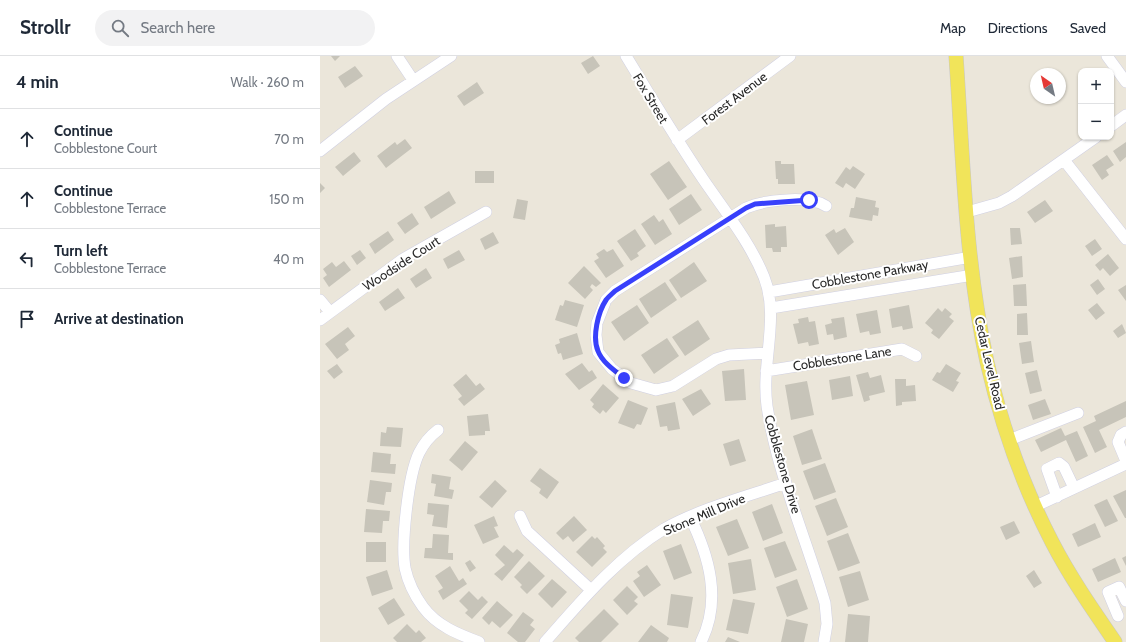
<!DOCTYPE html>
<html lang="en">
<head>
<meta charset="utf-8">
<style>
	:root { --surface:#fff; --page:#f2f2f3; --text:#1f2937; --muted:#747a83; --line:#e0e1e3 }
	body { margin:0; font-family:Cabin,sans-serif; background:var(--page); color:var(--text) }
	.controls { position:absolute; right:12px; top:12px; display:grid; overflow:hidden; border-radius:8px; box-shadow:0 1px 3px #0004 }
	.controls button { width:36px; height:36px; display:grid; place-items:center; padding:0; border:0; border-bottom:1px solid var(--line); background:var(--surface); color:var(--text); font:20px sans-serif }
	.compass { position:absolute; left:710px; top:12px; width:36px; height:36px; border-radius:50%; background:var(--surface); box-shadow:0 1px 3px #0004; rotate:326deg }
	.stop { position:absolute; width:12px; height:12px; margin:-9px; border:3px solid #3840fb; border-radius:50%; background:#fff }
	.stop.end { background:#3840fb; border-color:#fff; box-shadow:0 1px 4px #0008 }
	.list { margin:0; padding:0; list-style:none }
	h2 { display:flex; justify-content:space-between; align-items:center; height:52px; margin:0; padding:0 16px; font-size:17px }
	h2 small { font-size:13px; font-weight:400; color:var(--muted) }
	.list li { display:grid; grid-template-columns:26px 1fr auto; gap:12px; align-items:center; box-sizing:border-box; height:60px; padding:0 16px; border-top:1px solid var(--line) }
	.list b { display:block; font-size:15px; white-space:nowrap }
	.list p { margin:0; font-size:13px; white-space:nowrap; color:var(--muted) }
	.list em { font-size:13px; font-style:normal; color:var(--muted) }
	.icon { flex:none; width:22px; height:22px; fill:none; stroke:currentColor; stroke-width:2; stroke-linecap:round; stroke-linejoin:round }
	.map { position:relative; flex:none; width:806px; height:586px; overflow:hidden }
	header { display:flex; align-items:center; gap:24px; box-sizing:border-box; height:56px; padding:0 20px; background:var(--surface); border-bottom:1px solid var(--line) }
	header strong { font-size:19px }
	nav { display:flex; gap:22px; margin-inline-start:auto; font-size:14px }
	.search { width:280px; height:36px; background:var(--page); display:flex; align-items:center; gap:10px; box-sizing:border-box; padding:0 14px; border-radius:22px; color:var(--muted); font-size:15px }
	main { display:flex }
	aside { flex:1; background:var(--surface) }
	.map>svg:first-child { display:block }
	.building { fill:#c7c4b9 }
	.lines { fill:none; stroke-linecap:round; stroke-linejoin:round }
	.minor-casing { stroke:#d0d0e2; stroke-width:12 }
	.major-casing { stroke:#c7c7c7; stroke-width:15 }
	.minor { stroke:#fff; stroke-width:11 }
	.major { stroke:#f1e45a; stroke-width:14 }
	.route { stroke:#3840fb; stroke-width:5 }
	.labels { text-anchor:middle; stroke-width:4; stroke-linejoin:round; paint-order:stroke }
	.street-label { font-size:13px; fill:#292929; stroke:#fff }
</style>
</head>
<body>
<header>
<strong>Strollr</strong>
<div class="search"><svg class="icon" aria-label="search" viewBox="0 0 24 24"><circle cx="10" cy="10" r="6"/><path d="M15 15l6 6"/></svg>Search here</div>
<nav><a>Map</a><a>Directions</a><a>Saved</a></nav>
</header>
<main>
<aside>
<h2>4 min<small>Walk · 260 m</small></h2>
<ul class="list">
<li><svg class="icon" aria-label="ahead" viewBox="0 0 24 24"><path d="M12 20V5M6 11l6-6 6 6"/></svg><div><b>Continue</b><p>Cobblestone Court</p></div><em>70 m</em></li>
<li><svg class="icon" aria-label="ahead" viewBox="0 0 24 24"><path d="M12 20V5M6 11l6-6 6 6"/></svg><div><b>Continue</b><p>Cobblestone Terrace</p></div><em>150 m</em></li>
<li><svg class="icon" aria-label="left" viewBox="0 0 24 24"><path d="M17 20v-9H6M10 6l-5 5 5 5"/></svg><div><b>Turn left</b><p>Cobblestone Terrace</p></div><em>40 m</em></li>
<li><svg class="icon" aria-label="arrive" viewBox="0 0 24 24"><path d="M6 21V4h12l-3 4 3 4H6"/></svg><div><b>Arrive at destination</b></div></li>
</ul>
</aside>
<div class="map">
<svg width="806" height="586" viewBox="0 0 806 586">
	<rect width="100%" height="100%" fill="#ebe6da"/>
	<path class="building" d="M11 0H20L15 5Z
		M273 0 280 10 268 18 261 7Z
		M35 10 43 20 25 32 18 21Z
		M157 26 164 37 144 50 137 40Z
		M85 83 92 92 66 112 57 100 75 86 77 89Z
		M806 86V101L800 106 793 95Z
		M34 96 41 105 23 120 15 111Z
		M787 99 794 109 786 114 789 119 782 124 772 109Z
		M349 105 367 131 348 144 330 118Z
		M455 105H461V108H474L475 128H458V123H456Z
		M533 110 545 118 535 133 526 127 523 132 515 127 526 111 530 114Z
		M155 115H174V127H155Z
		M0 127 5 132 0 137Z
		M129 135 136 147 111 163 104 151Z
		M371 138 382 154 359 169 349 153Z
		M536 141 556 145 555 151 559 152 558 160 553 159 552 165 529 161 531 152H534Z
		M197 143 208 145 205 164 193 162Z
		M725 144 733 155 715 167 707 156Z
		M92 157 99 168 85 178 77 167Z
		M334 159 339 166 343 163 352 178 335 189 321 168Z
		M455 168V171L466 170 467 191H461V196H453L452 192H446L445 169Z
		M525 172 534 186 518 199 505 179 514 173 516 177Z
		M690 172H700L702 188 691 189Z
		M315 173 326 190 317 197 319 200 311 205 297 185Z
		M68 175 74 184 55 198 49 188Z
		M173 176 179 187 165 194 160 183Z
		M775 183 782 193 772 200 765 190Z
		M284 193 287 196 293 193 304 210 286 222 274 205 279 202 276 198Z
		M40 194 46 202 37 209 31 200Z
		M139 194 145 204 128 213 123 203Z
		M788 198 799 212 790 220 783 212 780 215 775 209Z
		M702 200 703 221 692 223 689 202Z
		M24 205 31 214 9 231 3 222 7 219 3 213 12 206 16 211Z
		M374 206 387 225 361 242 349 224Z
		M264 210 281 227 276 231 272 228 270 231 273 234 265 243 248 227Z
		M106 212 112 222 96 232 90 223Z
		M778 223 785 233 777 239 770 229Z
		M345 226 357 244 331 262 319 243Z
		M706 228 707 250H694L693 229Z
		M806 229V245L798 234Z
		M78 232 85 242 65 255 59 246Z
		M245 244 264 249 257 271 235 264 240 249 243 250Z
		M777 247 785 257 776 264 768 254Z
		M317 249 329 267 304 285 291 266Z
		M589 249 593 272 583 274 582 270 572 272 569 253Z
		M618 252 622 256 625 252 632 258 629 261 634 265 619 283 611 277 613 274 605 267Z
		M557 254 561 277 550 279 549 275 540 277 536 258Z
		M707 257 708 279H697V258Z
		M488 261 489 266 495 265 499 288 489 290 488 286 478 288 473 268 479 267 478 263Z
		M524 261 527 281 514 284 513 278 507 279 505 269 512 267 511 263Z
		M378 264 390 283 365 300 352 281Z
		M802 268 806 277 798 282 793 275Z
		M28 271 35 280 25 288 29 294 17 303 5 288Z
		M257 277 263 298 243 304 241 297 238 298 235 289 240 287 239 283Z
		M347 282 359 300 334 318 321 299Z
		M711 285 714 306 702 308 699 287Z
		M262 307 269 316 272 314 277 322 259 334 245 318Z
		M17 308 23 316 14 323 7 315Z
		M626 308 641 317 636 325 639 326 633 336 612 324 617 316 620 317Z
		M424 313 426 344 405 345 402 315Z
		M717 314 722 335 710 338 705 317Z
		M548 316 550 322 561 319 565 336 549 340 550 344 544 346 536 319Z
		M146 318 156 330 160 327 165 333 144 350 138 343 142 340 133 329Z
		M530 320 533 340 512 344 509 324Z
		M575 323H586V330L595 329 596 345 582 346V349L576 350Z
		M487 325 494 359 471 364 465 329Z
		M283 328 299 342 286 357 283 354 280 358 272 351 274 348 270 344Z
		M381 333 391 348 373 360 362 343Z
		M725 343 731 358 713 364 708 349Z
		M308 344 328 352 321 369 317 368 314 373 298 367Z
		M806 345V361L779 374 787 391 775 397 763 371 776 365 774 360Z
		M355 346 360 373 348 375 347 370 340 371 336 350Z
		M168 358 170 375H165V379L149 380 147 360Z
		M67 371 83 372 81 391 60 390 61 376 66 377Z
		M741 372 745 380 757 375 768 400 756 406 746 384 721 396 715 384Z
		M492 373 502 403 482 409 473 380Z
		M419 383 426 405 410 410 403 388Z
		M145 385 158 396 142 415 129 404Z
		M53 396 71 398 70 408H76L75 418 51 416Z
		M505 407 516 436 494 444 483 415Z
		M220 412 239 426 227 443 219 437 221 433 210 425Z
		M112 418 131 421 129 433 134 434 132 443 114 440 116 428 111 427Z
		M50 424 72 427 71 436H66L64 449 47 446Z
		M175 424 187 435 172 452 159 441Z
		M806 434V462H805L793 440Z
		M516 442 528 471 507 480 495 450Z
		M787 443 798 465 785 471 774 449Z
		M108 447 129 449 127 472 112 470 114 459 107 458Z
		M452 448 463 477 443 485 432 456Z
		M46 453 70 455 69 465H63L62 477 44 476Z
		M174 460 178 470 174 471 179 481 163 488 154 469Z
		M254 460 267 474 253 486 248 480 243 484 236 477Z
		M417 463 429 492 408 500 396 471Z
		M694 465 700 477 686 484 680 471Z
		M775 467 781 481 758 491 752 478Z
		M528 477 540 507 518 515 507 485Z
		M113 478 129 479 128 497H133V504L104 502 105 492H112Z
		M272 480 275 483 277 481 285 490 283 492 287 496 272 511 256 496Z
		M465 485 477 514 455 522 444 492Z
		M46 486H66V506H46Z
		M361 488 372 517 354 524 343 495Z
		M184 489 193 497 197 493 204 499 182 525 174 518 185 509 175 499Z
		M806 500V510L802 502Z
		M795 502 801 516 778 526 772 513Z
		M431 503 436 534 413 538 408 507Z
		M150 504 156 512 150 516 145 507Z
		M209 505 225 520 207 538 200 531 202 529 194 521Z
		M327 509 341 529 324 541 313 525 320 520 317 516Z
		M130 510 139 525 143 522 147 528 123 544 118 535 123 532 115 520Z
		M67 514 73 533 52 540 46 521Z
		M714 514 722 527 714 532 706 520Z
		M540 515 549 544 528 551 519 521Z
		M232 523 247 536 232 552 218 538Z
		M477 523 488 553 467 561 456 531Z
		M307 530 318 541 314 545 318 548 307 559 293 544Z
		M149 535 158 544 162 540 168 546 152 563 145 557 148 554 139 545Z
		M351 538 373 541 368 572 347 569Z
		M74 542 85 559 68 569 58 552Z
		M413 543 435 547 428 578 406 574Z
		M177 545 193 559 180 572 172 565 169 569 162 562Z
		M284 553 299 568 281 586H259L255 582Z
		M203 556 214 564 210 569 215 573 205 586H198L187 577Z
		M528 558 550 560 548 586H525Z
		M466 563 488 568 484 586H461Z
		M87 568 96 577 99 574 106 582 101 586H77L73 582Z
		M331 569 349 582 347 586H318Z
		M408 581 420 586H405Z"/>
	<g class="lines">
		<g class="minor-casing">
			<path id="minor" d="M77 0 93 24
				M306 0C331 41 356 83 383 123 404 154 430 186 444 221 460 262 441 306 447 350 457 417 486 482 505 547L507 568 504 586
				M787 0 806 26
				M791 70 806 59
				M357 84 470 0
				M0 95 66 43 131 0
				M744 104 806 183
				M647 156 679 147 692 140 776 81
				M449 236 651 201
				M0 244 10 256
				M451 252 653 219
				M0 264 83 203 166 156
				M447 297 409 299 396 303 353 330 336 334 311 327 292 313 278 296 276 279 277 267 286 244 295 235 426 152C444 144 489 139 506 150
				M446 315 582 293 596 300
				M118 374C110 380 103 389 99 397 88 420 81 487 85 512 88 526 95 540 103 551 117 570 138 578 159 586
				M806 376 801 379 798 386 806 405
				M689 384 758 357
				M737 441 727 413 739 407 744 411 754 432
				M716 450 806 408
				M200 460 207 475 271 534
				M370 461C389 500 402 544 381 586
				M798 560 788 536 799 531 806 545
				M225 586C261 545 297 502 344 473 379 453 428 440 466 427"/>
		</g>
		<g class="major-casing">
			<path id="major" d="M636 0C643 102 645 206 667 306 681 368 703 430 732 486 750 521 773 554 795 586"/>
		</g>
		<use href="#minor" class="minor"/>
		<use href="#major" class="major"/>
	</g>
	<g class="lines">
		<path class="route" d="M304 322C295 315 282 306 278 295 272 281 278 256 286 244 288 241 292 238 295 235L426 152 435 148 489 144"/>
	</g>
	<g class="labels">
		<g class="street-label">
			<text transform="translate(331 42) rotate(59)" y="5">Fox Street</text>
			<text transform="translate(414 42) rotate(-37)" y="5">Forest Avenue</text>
			<text transform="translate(81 207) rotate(-33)" y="5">Woodside Court</text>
			<text transform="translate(550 218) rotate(-10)" y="5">Cobblestone Parkway</text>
			<text transform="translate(522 302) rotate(-9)" y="5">Cobblestone Lane</text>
			<text transform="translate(670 307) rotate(77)" y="5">Cedar Level Road</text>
			<text transform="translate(463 408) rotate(74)" y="5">Cobblestone Drive</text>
			<text transform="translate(384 458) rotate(-23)" y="5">Stone Mill Drive</text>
		</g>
	</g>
</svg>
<div class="controls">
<button>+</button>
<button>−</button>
</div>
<svg class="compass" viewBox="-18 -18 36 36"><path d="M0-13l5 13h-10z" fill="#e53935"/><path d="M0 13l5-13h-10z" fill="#747a83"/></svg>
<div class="stop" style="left:489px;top:144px"></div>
<div class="stop end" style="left:304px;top:322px"></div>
</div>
</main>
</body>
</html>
